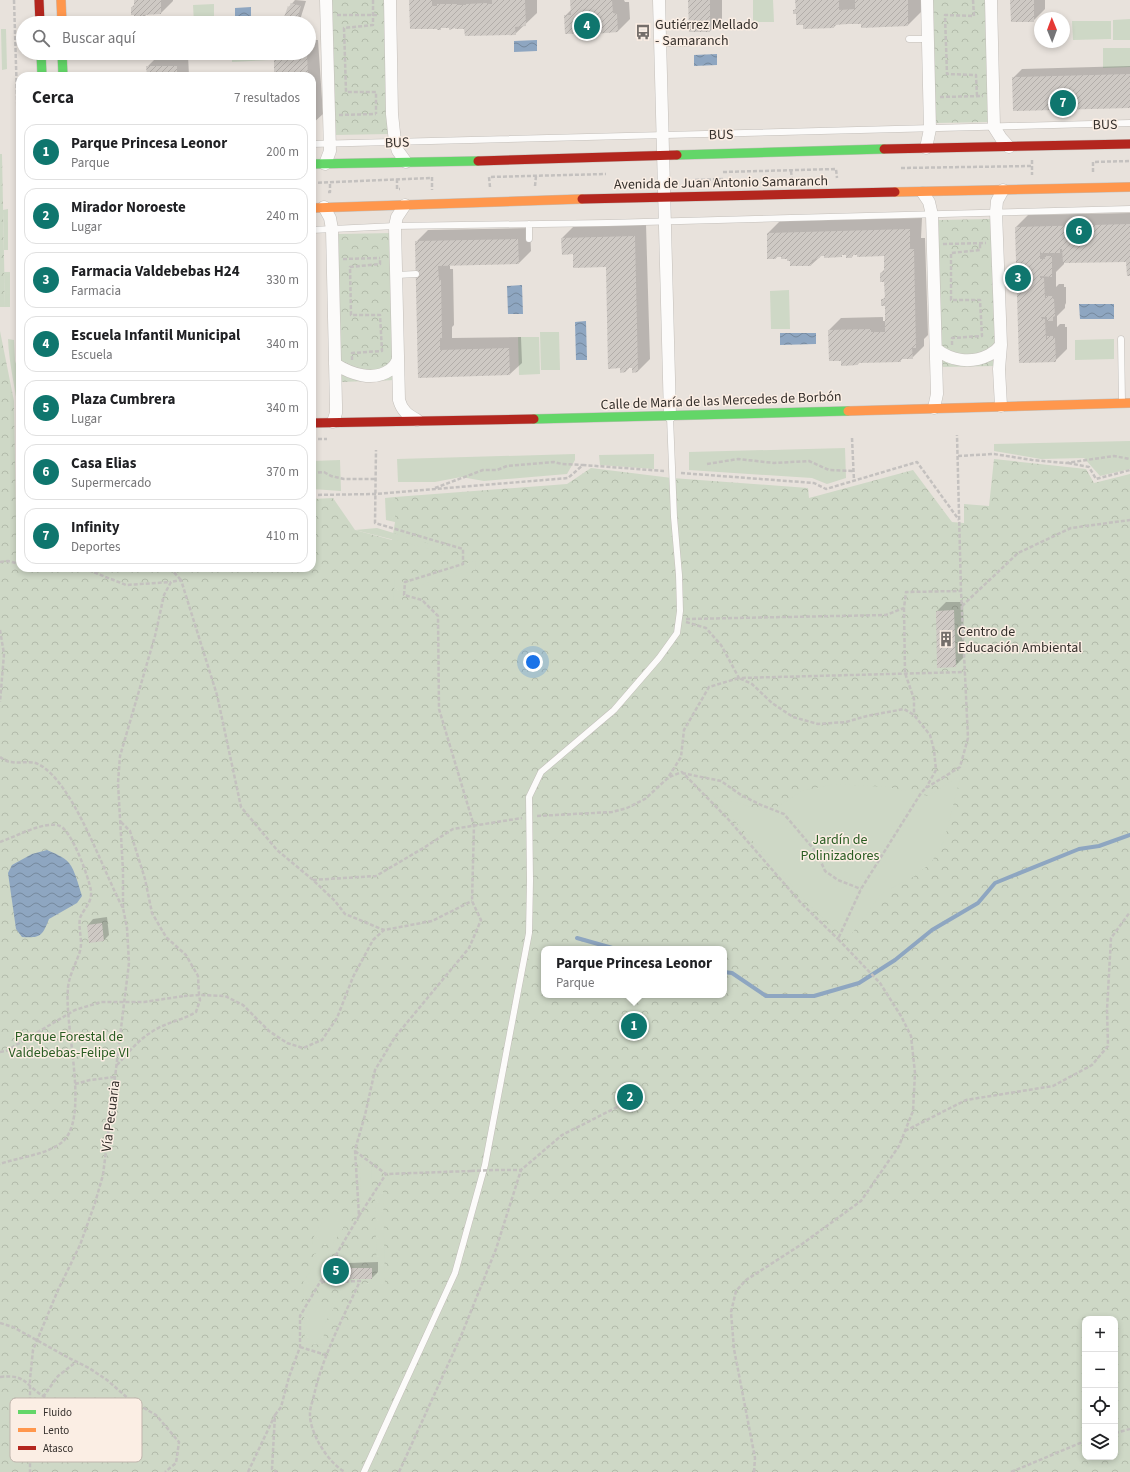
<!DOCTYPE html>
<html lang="es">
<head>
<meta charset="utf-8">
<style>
	:root { --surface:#fff; --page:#f6f6f6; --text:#202124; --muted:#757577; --line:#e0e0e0; --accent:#0f766e }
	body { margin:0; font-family:"Source Sans 3",sans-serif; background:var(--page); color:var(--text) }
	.controls { position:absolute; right:12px; bottom:12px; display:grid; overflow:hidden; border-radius:8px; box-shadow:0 2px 6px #0003 }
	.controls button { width:36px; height:36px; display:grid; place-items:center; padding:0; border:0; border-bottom:1px solid var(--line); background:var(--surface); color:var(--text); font:20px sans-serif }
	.compass { position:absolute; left:1034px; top:12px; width:36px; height:36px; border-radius:50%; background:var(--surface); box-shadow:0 2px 6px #0003; rotate:359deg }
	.you { position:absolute; left:533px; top:662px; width:14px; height:14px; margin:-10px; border:3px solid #fff; border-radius:50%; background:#1a73e8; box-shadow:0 0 0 6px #1a73e833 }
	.badge { display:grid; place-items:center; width:26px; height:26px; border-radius:50%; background:var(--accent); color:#fff; font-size:13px; font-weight:700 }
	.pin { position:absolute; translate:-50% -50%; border:2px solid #fff; box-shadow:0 1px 4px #0006 }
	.popup { position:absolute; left:541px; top:946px; width:186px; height:52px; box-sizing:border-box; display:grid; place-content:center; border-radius:8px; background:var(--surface); filter:drop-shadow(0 1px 3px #0005); font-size:13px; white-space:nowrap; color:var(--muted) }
	.popup b { font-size:15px; color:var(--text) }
	.popup::after { content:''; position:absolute; left:50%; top:100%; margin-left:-8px; border:8px solid transparent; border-top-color:var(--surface) }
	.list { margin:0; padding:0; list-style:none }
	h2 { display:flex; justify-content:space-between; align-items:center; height:52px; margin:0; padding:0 16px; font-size:17px }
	h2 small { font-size:13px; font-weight:400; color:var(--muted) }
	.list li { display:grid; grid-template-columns:26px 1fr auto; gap:12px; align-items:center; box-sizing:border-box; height:56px; margin:0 8px 8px; padding:0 8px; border:1px solid var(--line); border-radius:12px }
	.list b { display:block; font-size:15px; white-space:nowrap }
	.list p { margin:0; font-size:13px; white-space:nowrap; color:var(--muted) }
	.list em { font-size:13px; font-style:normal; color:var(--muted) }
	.icon { flex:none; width:22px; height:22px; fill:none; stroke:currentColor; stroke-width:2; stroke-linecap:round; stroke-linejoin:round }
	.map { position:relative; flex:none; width:1130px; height:1472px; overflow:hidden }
	.search { position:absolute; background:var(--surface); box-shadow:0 2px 6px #0003; left:16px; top:16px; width:300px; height:44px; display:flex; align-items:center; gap:10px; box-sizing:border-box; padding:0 14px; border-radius:22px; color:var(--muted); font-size:15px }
	.panel { position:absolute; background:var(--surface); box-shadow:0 2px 6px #0003; left:16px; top:72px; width:300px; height:500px; border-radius:12px }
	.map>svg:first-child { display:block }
	.park { fill:url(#park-crowns); fill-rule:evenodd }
	.garden { fill:#ced8c6 }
	.water { fill:url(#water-waves) }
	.shadow { fill:#0003 }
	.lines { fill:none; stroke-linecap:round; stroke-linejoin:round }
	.stream { stroke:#8ea6c1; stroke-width:4 }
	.building { fill:url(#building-hatch) }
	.lane-casing { stroke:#c3bfba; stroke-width:7 }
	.street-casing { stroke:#c3bfba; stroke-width:13 }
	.fast-casing { stroke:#c3bfba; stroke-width:10 }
	.slow-casing { stroke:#c3bfba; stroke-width:10 }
	.jam-casing { stroke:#c3bfba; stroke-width:10 }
	.path { stroke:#c4c1bf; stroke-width:2.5; stroke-dasharray:4 2; stroke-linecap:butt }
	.lane { stroke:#fcfbfa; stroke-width:6 }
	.street { stroke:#fcfbfa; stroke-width:12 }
	.fast { stroke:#63d668; stroke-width:9 }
	.slow { stroke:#ff974d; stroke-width:9 }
	.jam { stroke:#b3261e; stroke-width:9 }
	.path-bridge { stroke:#c4c1bf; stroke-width:2.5; stroke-dasharray:4 2; stroke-linecap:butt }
	.labels { text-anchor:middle; stroke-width:3; stroke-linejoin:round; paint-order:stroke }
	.poi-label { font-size:14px; fill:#35302c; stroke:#fbeee4; text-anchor:start }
	.street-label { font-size:14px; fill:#35302c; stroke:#fbeee4 }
	.park-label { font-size:14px; fill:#295c22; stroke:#fbeee4 }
	.key { fill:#fbeee4; stroke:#c0b5ad; stroke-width:1 }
	.key-label { font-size:11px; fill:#35302c }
</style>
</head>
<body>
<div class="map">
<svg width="1130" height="1472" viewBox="0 0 1130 1472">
	<defs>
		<pattern id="park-crowns" width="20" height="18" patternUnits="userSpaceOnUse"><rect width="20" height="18" fill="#ced8c6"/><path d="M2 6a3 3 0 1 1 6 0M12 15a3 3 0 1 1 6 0" fill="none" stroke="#b2baaa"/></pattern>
		<pattern id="water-waves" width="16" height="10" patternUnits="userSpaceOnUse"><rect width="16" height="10" fill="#8ea6c1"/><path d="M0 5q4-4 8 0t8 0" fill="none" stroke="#75889d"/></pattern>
		<pattern id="building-hatch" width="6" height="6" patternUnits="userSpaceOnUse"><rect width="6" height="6" fill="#cec9c4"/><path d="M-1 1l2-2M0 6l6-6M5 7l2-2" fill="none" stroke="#b2ada9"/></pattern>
	</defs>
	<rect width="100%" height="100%" fill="#e8e2dc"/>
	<path class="park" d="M331 0H386L389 134 334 135Z
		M932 0H987L990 122 935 123Z
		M0 154H2L5 307H0Z
		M993 219 997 366 941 367 938 220Z
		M393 233 397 380 341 382 338 234Z
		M0 331 14 401 16 526 20 527V568H312V499L333 498 355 530 392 540 395 522V497L567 484 591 468 672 478 808 488 809 498 913 470 952 522 964 523V504L989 506 994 459 1086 469 1094 483 1130 474V1472H0ZM544 949H724V995H544ZM1085 1319H1115V1457H1085Z"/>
	<path class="garden" d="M753 0H773L774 22H753Z
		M214 4V23H194L193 5Z
		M1130 19V40H1113V20Z
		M1072 21H1111V39L1073 40Z
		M1 29H6L7 69 2 70Z
		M1103 48H1130V67L1103 68Z
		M232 53H269V60L232 62Z
		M8 209V250H4L3 210Z
		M4 272H10V307H5Z
		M789 290 790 329H771L770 291Z
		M540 332H559L560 370H541Z
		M518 337H539L540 374 519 375Z
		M8 339 14 340 15 361 20 375 19 417C16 391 9 365 8 339Z
		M1114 339V359L1075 360V340Z
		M1130 441V469L1100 476 1084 458 1041 459 994 451V444Z
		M845 448 846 478 827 484 812 478 689 470V452Z
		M575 454V460L567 474 484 481 461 477 435 482H398L397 459Z
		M654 454V469L600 465 599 455Z
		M340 460 341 491 312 489V461Z
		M395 497V522L386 520 385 498Z
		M377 528 450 550V560L446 562V553L355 530Z
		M476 560 475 570 409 588V583Z
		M402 577V605L393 604 395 579Z
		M961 775 944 841 931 863 913 877 882 893 847 940 806 902 713 796 769 812 802 791 834 784 888 787 928 796Z
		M360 1160 371 1167 372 1192 364 1205 361 1206Z
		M383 1187 385 1287H363V1283H377L375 1199Z
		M323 1215H343V1228L332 1245H312C312 1233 323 1227 323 1215Z
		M314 1254H326L327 1266 304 1301 303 1282 314 1266Z
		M344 1283H356V1287H346L321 1330 326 1340 325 1344 305 1345 304 1313 310 1305H332Z"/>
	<path class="water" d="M251 7V23H235V8Z
		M537 40V51L514 52V41Z
		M717 54V65L694 66V55Z
		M522 285 523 314H508L507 286Z
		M1079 304H1114V319H1080Z
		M586 321 587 360H576L575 322Z
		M780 333H816V344L780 345Z
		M47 850C54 853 64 857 69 863 75 870 79 887 82 896L77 903 49 919C42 937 40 938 22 937L16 929 8 873 12 865 32 854Z"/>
	<path class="shadow" d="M135 0H173V1L161 13 147 14 143 18 135 14 132 7 135 4Z
		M295 0 306 1 299 23H283L289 7Z
		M410 0H537V13L515 34 456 27H442L440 29Z
		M571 0H624L625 2H629L630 19 618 31 595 25 587 32 565 16 572 9Z
		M689 0H722V19L710 31Z
		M796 0H933L908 25 862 23 837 24 834 27 804 24 794 10 797 8Z
		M1011 0H1045V9L1033 21Z
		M309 40H318L323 114 312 124V76H275V53H309Z
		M159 55H188L189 76H148L147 67Z
		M1130 66V107L1013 78 1022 69Z
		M231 74 253 75V76H230Z
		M1130 213V275L1127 261 1064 262V264L1056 272V287L1059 284H1064V287H1066V303L1065 305V308L1057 316V327L1060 324H1065V327H1067V349L1055 361 1020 362 1016 227 1028 215Z
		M922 218 921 238H925L928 335 924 339V346L912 358H903L900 361 860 362 858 364 842 360 829 330 841 318 883 317V321H886V305L882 300 886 296 885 281 881 273 885 269V255L854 254 852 257 847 254H843L841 256 822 255 811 265 782 256H778L776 258 768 233 780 221Z
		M646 224 650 359 638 371 633 367H630L626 371 606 266 574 253 562 238 574 226Z
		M530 228 531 251 519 263 450 265V269H453L454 325 452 327V338L521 337 522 363 510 374 419 377 416 242 428 230Z
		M946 602H963L964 657 955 666 937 611Z
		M107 917 109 935 104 940 88 925 93 919Z
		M378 1262V1272L372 1278 343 1269 349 1263Z"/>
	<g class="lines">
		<path class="stream" d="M577 938 616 949
			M724 972 732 973 766 996H814L859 983 895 960 932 930 978 903 995 883 1079 849 1099 846 1130 835"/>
	</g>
	<path class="building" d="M134 0H161V14L143 15V19H134V15H131V7H134Z
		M409 0H432V6H437V4H458V5H466V4L487 3V4H492V0H525L526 26 515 27 516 35 465 36 464 29H455V28L449 30V28H441V30H437V29H410Z
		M570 0H612L613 13 617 14 618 32 594 34V17H588V33L565 34 564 15H571Z
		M688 0H710V32H689Z
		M795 0H839V10L855 9V0H908V26L861 28V24H848L834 25V28L803 29V25H796V14H793V10H796Z
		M1010 0H1034V22H1011Z
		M291 3 301 6 296 23H282L288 6 289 7Z
		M274 53H307L308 76H274Z
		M146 66H177V76H147Z
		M1130 74V108L1013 111 1012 77Z
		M1130 224V276H1127L1126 262 1063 263 1062 249H1060V253H1041L1040 250V259H1045V256H1052V277L1040 276V278H1044L1045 299H1046V296H1052L1053 299H1054L1055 316 1053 317V321H1047V317H1041L1042 319H1045L1046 339H1047V336H1053V338H1055L1056 362 1019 363 1015 227Z
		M910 229V249H914L916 348H912L913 359H901V362L858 363V365L841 366V361H829L828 330 871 329V332H885V306H881V299H885L884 282H880V273L884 272V256L857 257V255H852V258H846V255H842V257L824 258V256H820V258L814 259 813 260H812L811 266H790V261H787V259H781V257H776V259H767V233Z
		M635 236 638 372 632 373V368H626V372L620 373V368L608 369 606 267 573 268V254L562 255 561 238Z
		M518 239 519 264 438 266 439 280H441L442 338H440V350L509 348 510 375 418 378 415 241Z
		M954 610 956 667 937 668 936 611Z
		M102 923 104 941 89 943 87 925Z
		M342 1268H372V1279H343Z"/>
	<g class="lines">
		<g class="lane-casing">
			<path id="lane" d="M909 39H928
				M661 43H689
				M312 144 1130 123
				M312 230 395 226 607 223 1130 209
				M529 239V224
				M397 275 416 274
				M1121 339 1122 402
				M364 1472 455 1273 485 1165 529 933 530 881 529 797 541 772 614 710 659 658 677 633 680 611 679 575 674 517 670 417"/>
		</g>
		<g class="street-casing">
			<path id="street" d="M390 0 392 114 395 142 398 151 406 162
				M659 0 670 416
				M991 0 994 127 1001 138 1009 147
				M926 148 930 129 927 0
				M325 164 330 151 326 0
				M923 193 929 202 932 215 937 394 934 408
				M405 205 397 217 395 226 399 400C402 411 408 415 417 420
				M324 207 330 218 332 229 336 405V413L333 422
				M936 349C951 361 971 364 989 355 993 353 998 349 1001 345
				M335 364C351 374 373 382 390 370 393 368 396 364 398 360
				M1001 406 999 369 1001 345 996 212 997 201 1003 190"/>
		</g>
		<g class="fast-casing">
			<path id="fast" d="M41 53 42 76
				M62 53 63 76
				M677 155 884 149
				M312 164 478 161
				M534 419 848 411"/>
		</g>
		<g class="slow-casing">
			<path id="slow" d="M61 0 62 23
				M895 192 1130 187
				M312 208 582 199
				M848 411 1130 403"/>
		</g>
		<g class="jam-casing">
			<path id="jam" d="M39 0 40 23
				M884 149 1130 144
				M478 161 677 155
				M582 199 895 192
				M312 423 534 419"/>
		</g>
		<path class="path" d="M14 0 20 195
			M373 0V25L344 28 346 92H376V114
			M973 0 974 16 945 15 947 74 976 75 977 96
			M337 15H378
			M940 97 983 96
			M339 115 376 114
			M1032 160V175
			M901 168 1032 166
			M791 171 792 179
			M723 172 836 169 837 178
			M1093 172V162L1130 161
			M432 177V190
			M397 179V189H400
			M695 180 723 179
			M312 183 432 178
			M535 186 536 176
			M490 187 489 177 606 174
			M328 192H330V182
			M943 244 986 243
			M343 259 380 258
			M952 345V338L982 336 980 300H951V253L980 250V243
			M352 360V353L382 351 380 315H351L350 267 380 264V258
			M852 438 854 481
			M312 439H327
			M958 456 994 454 1032 460 1066 463 1114 456 1130 459
			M1068 463 1089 467 1096 479 1130 470
			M707 464 738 459 774 463 809 461 829 470 853 471
			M312 473 324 472 331 476 344 479H376
			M681 473 814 483 826 489 917 462 959 520
			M435 488 483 470H497L507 466 554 462 562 464 583 465
			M312 495 376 494 568 478 583 465 664 471
			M0 562 8 561 20 564
			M83 568 126 585 171 582
			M170 568 181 580
			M962 606 1018 553 1071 528 1130 520
			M904 608 905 673 914 699V715
			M686 619 886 615 904 608 906 592 961 591
			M686 622 706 628 721 645 739 678 965 672
			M0 630 4 654 0 702
			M0 757C3 759 7 762 11 762 20 764 30 760 38 764 74 782 103 872 123 908L127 928 129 963 103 1175 95 1203 80 1245 58 1290 33 1350 30 1379V1472
			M682 773 721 781 741 795 761 805 784 814 817 853 825 871 838 880 861 889
			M669 776 681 757 684 730 709 687 739 678 752 684 772 703 793 717 818 724 846 722 867 716 904 709 914 715 930 735 934 750 936 770 926 788
			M537 816 612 812 627 808 645 799 669 777 682 772 728 819 802 904 838 939
			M121 822 130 831 145 879 152 913 166 937 186 955 198 976 199 995 225 996 243 1005 269 1031 287 1043 303 1048 322 1040 337 1018 353 977 373 940 384 930
			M0 842C15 837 45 820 60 826 72 831 89 878 91 891 92 904 83 909 80 918 78 929 83 941 80 951 76 964 69 975 68 988 64 1025 88 1109 66 1138 54 1154 19 1157 0 1164
			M313 880 376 876 425 847 453 829 522 818
			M123 908V871L118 783 120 756 155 636 164 595 171 582 181 580 217 695 241 807 277 850 313 880 335 901 345 914 384 930 432 921 472 901
			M117 1065C128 1053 139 1039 153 1031 167 1022 183 1020 196 1012L200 1000 199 995 184 996
			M75 1084 90 1080 115 1077
			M905 1131 966 1100 1053 1086 1092 1065 1108 1046 1107 1010 1111 938 1130 912
			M355 1151 386 1174 471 1171
			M495 1170H521
			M359 1216 386 1174
			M321 1282 360 1281C343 1318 323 1355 314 1395 313 1401 310 1407 310 1413 309 1432 328 1463 345 1472
			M300 1347 326 1355
			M69 1358 89 1368 107 1380 130 1400 156 1415 179 1442 176 1463 165 1472
			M0 1377C26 1374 24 1384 43 1396 57 1406 78 1407 94 1410 100 1411 106 1413 112 1413 122 1413 131 1410 138 1404
			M43 1397 58 1376 76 1362
			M275 1415 281 1407 289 1377 300 1347V1316L359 1216 355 1150 365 1115 375 1070 395 1037 469 948 481 920 472 901 474 826 439 709 438 616 422 600 404 595 405 582 463 564V549L375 523 376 450
			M1115 1433 1130 1429
			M248 1472 275 1415 272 1469 277 1472
			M399 1472 461 1336 496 1249 521 1170 562 1135 645 1093
			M754 1472 755 1458 734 1349 731 1312 736 1291 746 1280 802 1244 861 1201 899 1146 913 1111 915 1073 911 1036 901 1016 880 983 838 939 861 889 921 793 926 788 960 767 968 738 961 591 957 435
			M1011 1472 1085 1441"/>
		<use href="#lane" class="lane"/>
		<use href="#street" class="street"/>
		<use href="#fast" class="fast"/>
		<use href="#slow" class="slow"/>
		<use href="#jam" class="jam"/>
		<path class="path-bridge" d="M0 1052 6 1051 75 1010 101 1002H144L184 996
			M471 1171 495 1170
			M0 1323 13 1327 69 1358"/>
	</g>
	<defs>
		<g id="bus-bare" transform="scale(1.2)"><path d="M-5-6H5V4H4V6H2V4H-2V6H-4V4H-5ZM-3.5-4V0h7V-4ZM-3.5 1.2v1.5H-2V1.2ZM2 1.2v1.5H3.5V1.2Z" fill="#746e6a" stroke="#fbeee4" stroke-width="2.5" paint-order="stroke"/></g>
		<g id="building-bare" transform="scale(1.2)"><path d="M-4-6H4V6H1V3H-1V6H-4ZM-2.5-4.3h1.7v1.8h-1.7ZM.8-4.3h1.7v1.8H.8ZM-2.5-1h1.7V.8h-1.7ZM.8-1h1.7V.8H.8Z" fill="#746e6a" stroke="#fbeee4" stroke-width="2.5" paint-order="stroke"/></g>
	</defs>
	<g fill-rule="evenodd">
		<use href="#bus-bare" x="643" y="32"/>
		<use href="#building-bare" x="946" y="639"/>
	</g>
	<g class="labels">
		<g class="poi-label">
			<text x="655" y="29">Gutiérrez Mellado<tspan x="655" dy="16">- Samaranch</tspan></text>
			<text x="958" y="636">Centro de<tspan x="958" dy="16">Educación Ambiental</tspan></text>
		</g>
		<g class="street-label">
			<text transform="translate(1105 124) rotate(-1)" y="5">BUS</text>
			<text transform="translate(721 134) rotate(-1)" y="5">BUS</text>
			<text transform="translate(397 142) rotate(-2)" y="5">BUS</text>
			<text transform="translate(721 182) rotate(-1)" y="5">Avenida de Juan Antonio Samaranch</text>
			<text transform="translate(721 400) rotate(-2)" y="5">Calle de María de las Mercedes de Borbón</text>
			<text transform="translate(110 1116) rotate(-83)" y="5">Vía Pecuaria</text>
		</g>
		<g class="park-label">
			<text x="840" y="844">Jardín de<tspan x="840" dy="16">Polinizadores</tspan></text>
			<text x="69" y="1041">Parque Forestal de<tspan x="69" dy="16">Valdebebas-Felipe VI</tspan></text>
		</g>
	</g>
	<rect x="10" y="1398" width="132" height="64" rx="6" class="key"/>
	<rect x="18" y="1410" width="18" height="4" fill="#63d668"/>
	<rect x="18" y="1428" width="18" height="4" fill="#ff974d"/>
	<rect x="18" y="1446" width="18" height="4" fill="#b3261e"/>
	<g class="key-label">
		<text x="43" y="1416">Fluido</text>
		<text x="43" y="1434">Lento</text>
		<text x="43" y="1452">Atasco</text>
	</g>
</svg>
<div class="controls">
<button>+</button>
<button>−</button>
<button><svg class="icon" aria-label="locate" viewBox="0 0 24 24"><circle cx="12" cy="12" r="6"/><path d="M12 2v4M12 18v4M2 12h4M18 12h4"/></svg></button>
<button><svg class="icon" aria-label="layers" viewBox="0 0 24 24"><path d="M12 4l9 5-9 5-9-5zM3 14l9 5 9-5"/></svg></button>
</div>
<svg class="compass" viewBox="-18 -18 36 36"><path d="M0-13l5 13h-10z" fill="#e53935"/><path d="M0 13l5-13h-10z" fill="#757577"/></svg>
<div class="you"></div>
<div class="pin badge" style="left:634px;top:1026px">1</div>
<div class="popup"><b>Parque Princesa Leonor</b>Parque</div>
<div class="pin badge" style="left:630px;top:1097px">2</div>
<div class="pin badge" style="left:1018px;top:278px">3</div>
<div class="pin badge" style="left:587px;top:26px">4</div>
<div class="pin badge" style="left:336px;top:1271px">5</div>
<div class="pin badge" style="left:1079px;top:231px">6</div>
<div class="pin badge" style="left:1063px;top:103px">7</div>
<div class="search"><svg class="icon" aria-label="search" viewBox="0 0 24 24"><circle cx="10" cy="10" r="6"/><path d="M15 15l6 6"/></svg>Buscar aquí</div>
<section class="panel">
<h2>Cerca<small>7 resultados</small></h2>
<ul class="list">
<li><span class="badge">1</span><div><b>Parque Princesa Leonor</b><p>Parque</p></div><em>200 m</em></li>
<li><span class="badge">2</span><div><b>Mirador Noroeste</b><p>Lugar</p></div><em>240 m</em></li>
<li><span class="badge">3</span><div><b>Farmacia Valdebebas H24</b><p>Farmacia</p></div><em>330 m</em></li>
<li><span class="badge">4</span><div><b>Escuela Infantil Municipal</b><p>Escuela</p></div><em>340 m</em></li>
<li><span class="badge">5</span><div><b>Plaza Cumbrera</b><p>Lugar</p></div><em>340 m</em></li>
<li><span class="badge">6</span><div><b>Casa Elias</b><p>Supermercado</p></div><em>370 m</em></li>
<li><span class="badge">7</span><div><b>Infinity</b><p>Deportes</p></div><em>410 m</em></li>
</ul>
</section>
</div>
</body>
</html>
